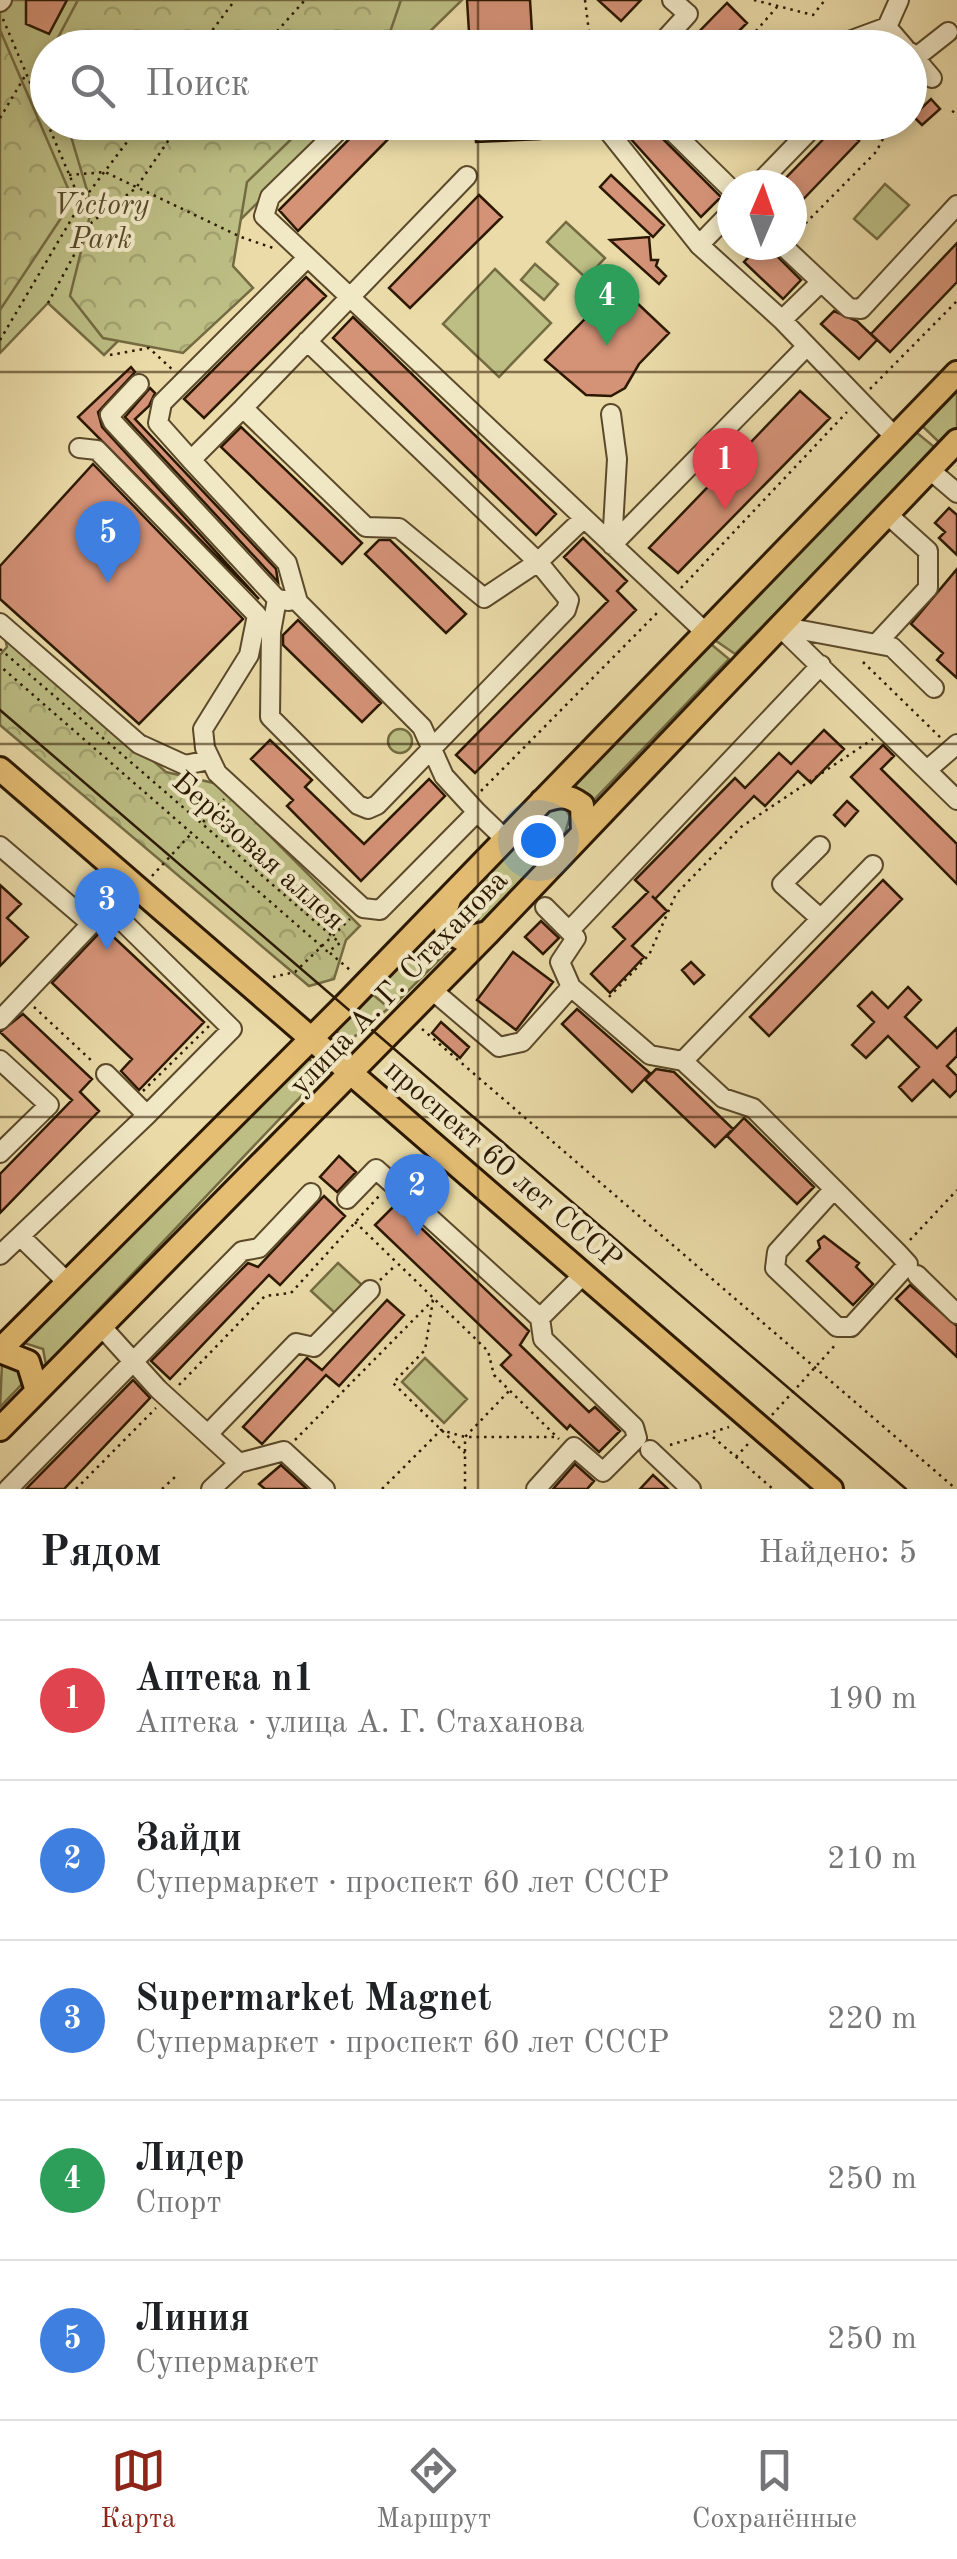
<!DOCTYPE html>
<html lang="ru">
<head>
<meta charset="utf-8">
<style>
	:root { --surface:#fff; --page:#f6f6f6; --text:#202124; --muted:#757577; --line:#e0e0e0; --accent:#8f2418 }
	body { margin:0; font-family:"Old Standard TT",serif; background:var(--page); color:var(--text) }
	.compass { position:absolute; left:717px; top:170px; width:90px; height:90px; border-radius:50%; background:var(--surface); box-shadow:0 5px 15px #0003; rotate:2deg }
	.you { position:absolute; left:538px; top:840px; width:35px; height:35px; margin:-25px; border:8px solid #fff; border-radius:50%; background:#1a73e8; box-shadow:0 0 0 15px #1a73e833 }
	.badge { display:grid; place-items:center; width:65px; height:65px; border-radius:50%; background:var(--accent); color:#fff; font-size:32px; font-weight:700 }
	.pin { position:absolute; translate:-50% -82px; filter:drop-shadow(0 2px 5px #0008) }
	.pin::after { content:''; position:absolute; top:52px; width:35px; height:30px; background:inherit; clip-path:polygon(0 0,100% 0,50% 100%) }
	.list { margin:0; padding:0; list-style:none }
	h2 { display:flex; justify-content:space-between; align-items:center; height:130px; margin:0; padding:0 40px; font-size:42px }
	h2 small { font-size:32px; font-weight:400; color:var(--muted) }
	.list li { display:grid; grid-template-columns:65px 1fr auto; gap:30px; align-items:center; box-sizing:border-box; height:160px; padding:0 40px; border-top:2px solid var(--line) }
	.list b { display:block; font-size:38px; white-space:nowrap }
	.list p { margin:0; font-size:32px; white-space:nowrap; color:var(--muted) }
	.list em { font-size:32px; font-style:normal; color:var(--muted) }
	.icon { flex:none; width:55px; height:55px; fill:none; stroke:currentColor; stroke-width:2; stroke-linecap:round; stroke-linejoin:round }
	.map { position:relative; flex:none; width:957px; height:1489px; overflow:hidden }
	.search { position:absolute; background:var(--surface); box-shadow:0 5px 15px #0003; left:30px; right:30px; top:30px; height:110px; display:flex; align-items:center; gap:25px; box-sizing:border-box; padding:0 35px; border-radius:55px; color:var(--muted); font-size:38px }
	.sheet { height:930px; background:var(--surface) }
	nav { display:flex; justify-content:space-around; align-items:center; box-sizing:border-box; height:140px; border-top:2px solid var(--line); background:var(--surface); font-size:28px; color:var(--muted) }
	nav a { display:grid; justify-items:center; gap:5px }
	nav .on { color:var(--accent) }
	.map>svg:first-child { display:block }
	.green { fill:#bcbe84; stroke:#746b42; stroke-width:2.5 }
	.forest { fill:url(#forest-crowns); stroke:#746b42; stroke-width:2.5 }
	.building { fill:#d49277; stroke:#2b1800; stroke-width:2.5 }
	.lines { fill:none; stroke-linecap:round; stroke-linejoin:round }
	.minor-casing { stroke:#5b492a; stroke-width:22 }
	.major-casing { stroke:#2b1800; stroke-width:28 }
	.path { stroke:#2b1800; stroke-width:2.5; stroke-dasharray:2.5 5; stroke-linecap:butt }
	.minor { stroke:#f1e8c6; stroke-width:18 }
	.major { stroke:#e5be74; stroke-width:22 }
	.tram { stroke:#2b1800; stroke-width:2.5 }
	.grid { fill:none; stroke:#2b1800; stroke-width:2.5; stroke-opacity:0.55 }
	.labels { text-anchor:middle; stroke-width:8; stroke-linejoin:round; paint-order:stroke }
	.park-label { font-size:30px; font-style:italic; fill:#564a28; stroke:#f1e8c6 }
	.street-label { font-size:30px; fill:#2b1800; stroke:#f1e8c6 }
</style>
</head>
<body>
<div class="map">
<svg width="957" height="1489" viewBox="0 0 957 1489">
	<defs>
		<pattern id="forest-crowns" width="20" height="18" patternUnits="userSpaceOnUse" patternTransform="scale(2.5)"><rect width="20" height="18" fill="#bcbe84"/><path d="M2 6a3 3 0 1 1 6 0M12 15a3 3 0 1 1 6 0" fill="none" stroke="#a2a370"/></pattern>
	</defs>
	<rect width="100%" height="100%" fill="#eadba8"/>
	<filter id="stains"><feTurbulence type="fractalNoise" baseFrequency=".002" numOctaves="4"/><feColorMatrix values="0 0 0 0 .2 0 0 0 0 .09 0 0 0 0 .02 0 0 0 .5 -.17"/></filter>
	<radialGradient id="worn" r=".72"><stop offset=".6" stop-color="#630" stop-opacity="0"/><stop offset="1" stop-color="#630" stop-opacity=".3"/></radialGradient>
	<path class="green" d="M0 0H462L414 47 48 48V122L338 123 104 355 48 303 0 353Z
		M885 184 909 205 877 239 854 219Z
		M566 222 605 258 586 278 547 242Z
		M535 264 558 284 544 300 521 280Z
		M495 269 551 323 499 377 443 324Z
		M957 382V429L942 445 918 422Z
		M911 428 938 450 735 654 709 636Z
		M706 640 729 659 588 806 584 796 570 785Z
		M388 741a12 12 0 1 1 24 0a12 12 0 1 1-24 0Z
		M563 803 570 817 564 836 477 926 453 921 451 910 542 806Z
		M424 936 435 948 447 952 397 1002 372 982Z
		M365 988 389 1008 348 1042 334 1029Z
		M307 1057 324 1072 46 1365 43 1349 24 1343Z
		M338 1263 362 1285 335 1313 311 1291Z
		M425 1358 467 1399 444 1423 402 1382Z
		M2 1363 22 1370 23 1383 0 1407Z"/>
	<path class="forest" d="M78 0H401L385 47H53Z
		M0 30 73 200 0 310Z
		M67 123H308L247 182 233 266 253 288 183 353 103 338 70 296 92 207Z
		M3 630 166 772 218 784 360 926 346 940 334 979 309 986 0 725V655L7 647Z"/>
	<path class="building" d="M26 0H67L49 34 26 24Z
		M467 0H530L533 48H470Z
		M598 0H641L621 21Z
		M727 3 747 23 722 48H683Z
		M931 99 940 109 922 125 913 116Z
		M366 122H405L298 231 279 210Z
		M475 122H538L540 139 476 142Z
		M630 122H646L721 197 701 217 630 138 638 130Z
		M840 122 859 141 792 211V185H779Z
		M611 175 664 225 653 237 600 187Z
		M479 195 502 217 410 308 389 288Z
		M649 237 651 260H658L656 266 666 276 659 284 610 240Z
		M957 243V282L890 352 871 334Z
		M760 245H766L801 280 783 299 744 262Z
		M306 277 326 296 204 418 184 399Z
		M618 285 669 333 639 364 625 388 611 396 586 395 545 360Z
		M834 311 857 321 877 340 859 359 821 324Z
		M353 317 556 514 536 535 333 338Z
		M131 367 135 372 98 412 102 427 259 599 78 417Z
		M150 388 155 393 149 406 135 419 276 569 278 582 125 417Z
		M800 391 830 418 678 573 649 548Z
		M241 427 362 543 342 564 221 447Z
		M93 464 243 619 139 724 0 599V566Z
		M949 508 957 515V555L939 538 945 532 935 523Z
		M583 538 627 581 617 591 636 610 475 773 456 755 608 601 564 557Z
		M379 540H390L466 614 446 633 365 554Z
		M957 569V678L937 660 943 653 911 624Z
		M298 620 381 703 362 722 283 645V635Z
		M824 730 844 749 811 783 798 771 765 806 754 796 655 899 652 896 667 911 632 946 644 957 610 993 591 974 625 939 613 927 648 892 635 880 735 778 745 788 779 753 791 764Z
		M270 740 312 780 305 787 364 844 429 779 445 796 361 881 287 806 293 800 251 759Z
		M883 745 894 756 881 769 957 844V884L851 777Z
		M847 801 858 811 845 826 834 815Z
		M883 880 902 899 769 1036 750 1017Z
		M0 885 21 904 7 918 28 937 0 966Z
		M541 921 559 938 543 954 525 937Z
		M104 928 204 1022 139 1090 121 1071 132 1059 52 983Z
		M513 952 553 982 516 1030 477 1000Z
		M691 962 704 975 694 984 682 970Z
		M908 987 921 1000 905 1017 937 1048 957 1028V1056L947 1066 957 1076V1090L950 1097 933 1080 912 1101 899 1087 919 1067 888 1036 866 1058 852 1045 874 1022 858 1006 872 992 888 1008Z
		M577 1009 650 1073 632 1092 562 1024Z
		M23 1014 92 1079 80 1092 99 1111 0 1213V1174L72 1100 0 1032Z
		M441 1022 469 1047 460 1058 432 1033Z
		M656 1069 674 1072 733 1129 715 1147 645 1080Z
		M744 1118 814 1187 797 1204 727 1136Z
		M339 1156 356 1172 337 1192 320 1177Z
		M324 1196 345 1216 280 1285 269 1275 170 1379 151 1361 248 1263 258 1267Z
		M396 1204 529 1331 520 1345 589 1412 595 1407 620 1431 599 1452 570 1425 567 1429 501 1365 511 1355 375 1225Z
		M824 1236 859 1263 856 1267 873 1284 853 1305 807 1261 820 1248 818 1241Z
		M910 1285 957 1326V1357L896 1299Z
		M387 1300 404 1315 339 1386 326 1375 262 1444 243 1427 307 1358 322 1370Z
		M133 1380 150 1398 64 1489H26Z
		M575 1464 594 1481 587 1489H553Z
		M281 1465 307 1489H265L259 1484Z
		M653 1475 668 1489H640Z"/>
	<g class="lines">
		<g class="minor-casing">
			<path id="minor" d="M899 0 887 27 905 48
				M0 2 2 0
				M657 48 688 14 672 0
				M830 48 887 27
				M910 52 932 78
				M915 58 948 32
				M347 122 270 197 264 216 706 633
				M601 122 699 245 782 320 895 437
				M669 128 732 190
				M757 185 818 122
				M699 245 732 211
				M783 246 849 308 861 309 957 205
				M782 320 819 284
				M139 384 110 415 113 422 277 599 289 601
				M243 408 467 176
				M611 414 617 459 612 545
				M79 448 97 450 257 615 249 655 203 729 205 748 217 773 363 908 380 910 477 812 505 839
				M191 460 158 423 162 403 306 259
				M930 470 957 493
				M612 545 807 346
				M277 599 271 632 270 717 358 805 368 809 377 805 566 610 569 600 538 562 307 341
				M0 623 139 744 185 765 209 760
				M779 626 957 800
				M780 626 892 647 934 688
				M876 644 928 588V551L887 514
				M927 770 957 744
				M477 812 444 776 422 727 298 602 287 563 191 460 243 408 366 527 399 528 484 598 538 562 583 519
				M0 846 89 922
				M820 846 782 884 821 919
				M545 907 576 938 560 962 571 987
				M569 931 821 665
				M432 990 499 1047 522 1042 571 987 650 1055 683 1061 723 1098 753 1108 897 1252 908 1264 851 1327H837L775 1268 777 1252 834 1189
				M0 1020 131 882
				M0 1060 49 1105 0 1153
				M683 1061 873 865
				M106 1074 147 1115 232 1029 107 906
				M347 1199 376 1169 540 1318
				M20 1236 147 1115
				M0 1255 20 1236 67 1282
				M917 1275 957 1314
				M101 1326 158 1389 239 1463 284 1451 325 1489
				M208 1434 296 1343 314 1347 370 1290
				M650 1450 691 1489
				M8 1489 242 1251 259 1248 311 1193
				M211 1489 239 1463
				M536 1489 574 1447 603 1472 637 1438 634 1427 543 1339 540 1318 584 1274"/>
		</g>
		<g class="major-casing">
			<path id="major" d="M0 769 831 1489
				M542 801C559 795 567 794 582 805L583 833
				M450 897 443 917 447 931 462 939 488 933
				M0 1350 345 1005 957 373
				M0 1351 28 1362 37 1391
				M0 1429 488 933 957 441"/>
		</g>
		<path class="path" d="M585 0 591 48
			M754 0 813 15 825 0
			M3 19 80 200
			M199 48 235 0
			M262 48 305 0
			M741 48 777 7
			M952 111 957 114
			M0 118 25 76
			M69 175 105 172 241 237 276 249
			M795 234 876 152 892 122
			M48 303 92 222 136 188 181 122
			M0 340 81 203 142 122
			M110 355 149 348 174 371
			M870 389 957 301
			M681 588 847 412
			M0 649 340 943 328 952 0 666
			M863 662 942 739
			M481 791 658 612
			M203 822 224 799
			M152 876 191 834
			M330 953 350 970
			M273 977 295 972 350 919
			M379 995 392 1006
			M609 997 649 955 676 894 741 827 873 739
			M34 1007 94 1063
			M422 1029 956 1489
			M143 1091 209 1026
			M355 1222 488 1351 494 1375 559 1439
			M910 1240 957 1190
			M380 1280 396 1265
			M433 1300 425 1350 393 1383 465 1453
			M179 1385 265 1296 291 1293 380 1195
			M772 1415 837 1343
			M713 1437 773 1489
			M295 1440 433 1300
			M670 1445 729 1427
			M736 1457 748 1444
			M76 1489 156 1408
			M162 1489 175 1477
			M382 1489 441 1430 465 1437H555
			M465 1489V1437L509 1391"/>
		<use href="#minor" class="minor"/>
		<use href="#major" class="major"/>
		<path class="tram" d="M0 710 906 1489"/>
	</g>
	<path class="grid" d="M478 0V48M478 122V1489M0 372H957M0 744H957M0 1117H957"/>
	<g class="labels">
		<g class="park-label">
			<text x="101" y="214">Victory<tspan x="101" dy="34">Park</tspan></text>
		</g>
		<g class="street-label">
			<text transform="translate(259 850) rotate(42)" y="10">Берёзовая аллея</text>
			<text transform="translate(398 982) rotate(-46)" y="10">улица А. Г. Стаханова</text>
			<text transform="translate(504 1164) rotate(41)" y="10">проспект 60 лет СССР</text>
		</g>
	</g>
	<rect width="100%" height="100%" filter="url(#stains)"/>
	<rect width="100%" height="100%" fill="url(#worn)"/>
</svg>
<svg class="compass" viewBox="-18 -18 36 36"><path d="M0-13l5 13h-10z" fill="#e53935"/><path d="M0 13l5-13h-10z" fill="#757577"/></svg>
<div class="you"></div>
<div class="pin badge" style="left:725px;top:510px;background:#e0444e">1</div>
<div class="pin badge" style="left:417px;top:1236px;background:#3f7fe0">2</div>
<div class="pin badge" style="left:107px;top:950px;background:#3f7fe0">3</div>
<div class="pin badge" style="left:607px;top:346px;background:#2e9e5b">4</div>
<div class="pin badge" style="left:108px;top:583px;background:#3f7fe0">5</div>
<div class="search"><svg class="icon" aria-label="search" viewBox="0 0 24 24"><circle cx="10" cy="10" r="6"/><path d="M15 15l6 6"/></svg>Поиск</div>
</div>
<section class="sheet">
<h2>Рядом<small>Найдено: 5</small></h2>
<ul class="list">
<li><span class="badge" style="background:#e0444e">1</span><div><b>Аптека n1</b><p>Аптека · улица А. Г. Стаханова</p></div><em>190 m</em></li>
<li><span class="badge" style="background:#3f7fe0">2</span><div><b>Зайди</b><p>Супермаркет · проспект 60 лет СССР</p></div><em>210 m</em></li>
<li><span class="badge" style="background:#3f7fe0">3</span><div><b>Supermarket Magnet</b><p>Супермаркет · проспект 60 лет СССР</p></div><em>220 m</em></li>
<li><span class="badge" style="background:#2e9e5b">4</span><div><b>Лидер</b><p>Спорт</p></div><em>250 m</em></li>
<li><span class="badge" style="background:#3f7fe0">5</span><div><b>Линия</b><p>Супермаркет</p></div><em>250 m</em></li>
</ul>
</section>
<nav>
<a class="on"><svg class="icon" aria-label="map" viewBox="0 0 24 24"><path d="M3 6l6-2 6 2 6-2v14l-6 2-6-2-6 2zM9 4v14M15 6v14"/></svg>Карта</a>
<a><svg class="icon" aria-label="directions" viewBox="0 0 24 24"><path d="M12 3l9 9-9 9-9-9zM9 14v-3h6M13 9l2 2-2 2"/></svg>Маршрут</a>
<a><svg class="icon" aria-label="saved" viewBox="0 0 24 24"><path d="M7 4h10v16l-5-4-5 4z"/></svg>Сохранённые</a>
</nav>
</body>
</html>
